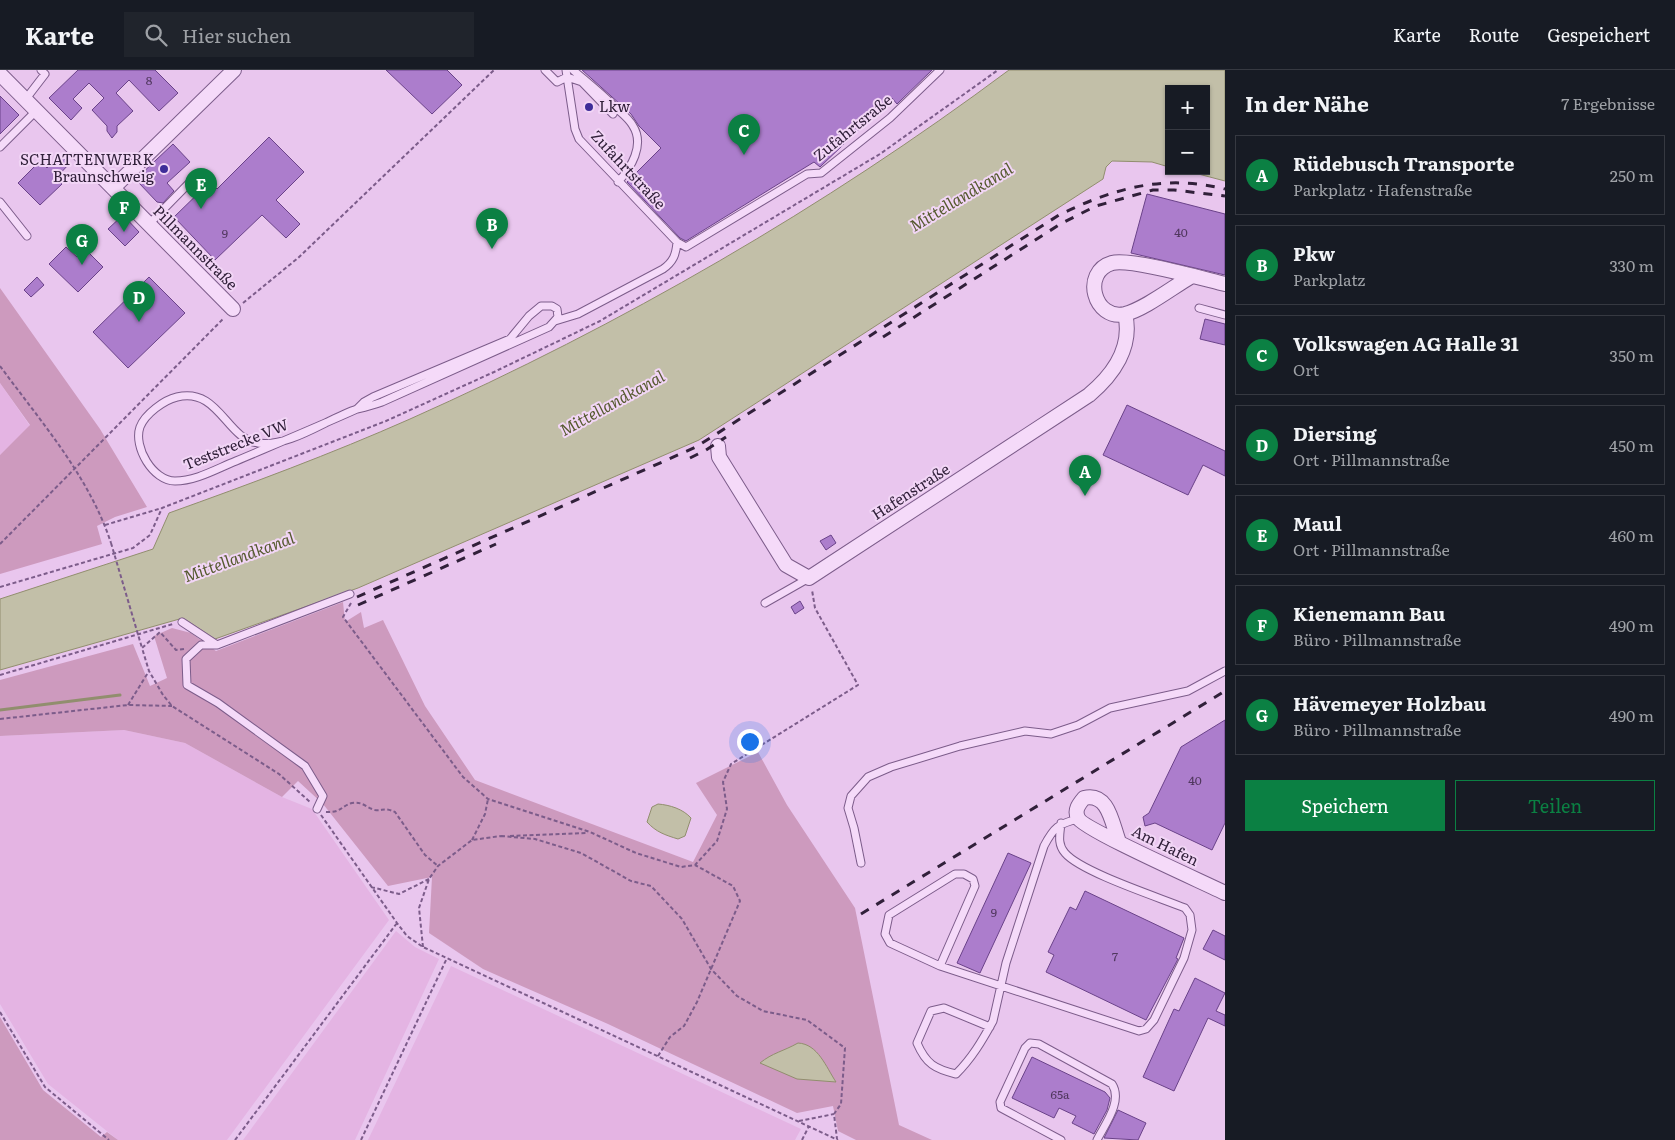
<!DOCTYPE html>
<html lang="de">
<head>
<meta charset="utf-8">
<style>
	:root { --surface:#171b24; --page:#20242c; --text:#f1f3f6; --muted:#9ea1a6; --line:#363941; --accent:#0b8043 }
	body { margin:0; font-family:Literata,serif; background:var(--page); color:var(--text) }
	.controls { position:absolute; right:15px; top:15px; display:grid; overflow:hidden; border-radius:0px; box-shadow:0 1px 4px #0004 }
	.controls button { width:45px; height:45px; display:grid; place-items:center; padding:0; border:0; border-bottom:1px solid var(--line); background:var(--surface); color:var(--text); font:25px sans-serif }
	.you { position:absolute; left:749px; top:671px; width:18px; height:18px; margin:-12px; border:4px solid #fff; border-radius:50%; background:#1a73e8; box-shadow:0 0 0 8px #1a73e833 }
	.badge { display:grid; place-items:center; width:32px; height:32px; border-radius:50%; background:var(--accent); color:#fff; font-size:16px; font-weight:700 }
	.pin { position:absolute; translate:-50% -41px; filter:drop-shadow(0 1px 2px #0008) }
	.pin::after { content:''; position:absolute; top:26px; width:18px; height:15px; background:inherit; clip-path:polygon(0 0,100% 0,50% 100%) }
	.list { margin:0; padding:0; list-style:none }
	h2 { display:flex; justify-content:space-between; align-items:center; height:65px; margin:0; padding:0 20px; font-size:21px }
	h2 small { font-size:16px; font-weight:400; color:var(--muted) }
	.list li { display:grid; grid-template-columns:32px 1fr auto; gap:15px; align-items:center; box-sizing:border-box; height:80px; margin:0 10px 10px; padding:0 10px; border:1px solid var(--line); border-radius:0px }
	.list b { display:block; font-size:19px; white-space:nowrap }
	.list p { margin:0; font-size:16px; white-space:nowrap; color:var(--muted) }
	.list em { font-size:16px; font-style:normal; color:var(--muted) }
	.actions { display:flex; gap:10px; padding:15px 20px }
	.actions a { flex:1; padding:11px 0; border:1px solid var(--accent); border-radius:0px; text-align:center; font-size:18px; color:var(--accent) }
	.actions .main { background:var(--accent); color:#fff }
	.icon { flex:none; width:28px; height:28px; fill:none; stroke:currentColor; stroke-width:2; stroke-linecap:round; stroke-linejoin:round }
	.map { position:relative; flex:none; width:1225px; height:1070px; overflow:hidden }
	header { display:flex; align-items:center; gap:30px; box-sizing:border-box; height:70px; padding:0 25px; background:var(--surface); border-bottom:1px solid var(--line) }
	header strong { font-size:24px }
	nav { display:flex; gap:28px; margin-inline-start:auto; font-size:18px }
	.search { width:350px; height:45px; background:var(--page); display:flex; align-items:center; gap:12px; box-sizing:border-box; padding:0 18px; border-radius:0px; color:var(--muted); font-size:19px }
	main { display:flex }
	aside { flex:1; background:var(--surface) }
	.map>svg:first-child { display:block }
	.farmland { fill:#e4b4e3 }
	.green { fill:#cd9abe }
	.water { fill:#c2bfa8; stroke:#918e6e }
	.lines { fill:none; stroke-linecap:round; stroke-linejoin:round }
	.stream { stroke:#918e6e; stroke-width:3 }
	.building { fill:#ac7dcc; stroke:#6a4289 }
	.lane-casing { stroke:#7c5c8a; stroke-width:9 }
	.street-casing { stroke:#7c5c8a; stroke-width:16 }
	.path { stroke:#7c5c8a; stroke-width:2; stroke-dasharray:4 2.5; stroke-linecap:butt }
	.lane { stroke:#f5daf9; stroke-width:7 }
	.street { stroke:#f5daf9; stroke-width:14 }
	.rail { stroke:#31203a; stroke-width:3; stroke-dasharray:9 9; stroke-linecap:butt }
	.path-bridge { stroke:#7c5c8a; stroke-width:2; stroke-dasharray:4 2.5; stroke-linecap:butt }
	.poi-dot { fill:#3e2c99; stroke:#f2d6f6; stroke-width:2 }
	.labels { text-anchor:middle; stroke-width:4; stroke-linejoin:round; paint-order:stroke }
	.number-label { font-size:12px; fill:#50375e }
	.poi-label { font-size:15px; fill:#31203a; stroke:#f2d6f6; text-anchor:start }
	.street-label { font-size:15px; fill:#31203a; stroke:#f2d6f6 }
	.water-label { font-size:16px; font-style:italic; fill:#555a2f; stroke:#f2d6f6 }
</style>
</head>
<body>
<header>
<strong>Karte</strong>
<div class="search"><svg class="icon" aria-label="search" viewBox="0 0 24 24"><circle cx="10" cy="10" r="6"/><path d="M15 15l6 6"/></svg>Hier suchen</div>
<nav><a>Karte</a><a>Route</a><a>Gespeichert</a></nav>
</header>
<main>
<div class="map">
<svg width="1225" height="1070" viewBox="0 0 1225 1070">
	<rect width="100%" height="100%" fill="#e9c6ee"/>
	<path class="farmland" d="M0 313 30 356 0 385Z
		M124 660 185 673 282 727 312 739 389 850 227 1070H118L48 1014 0 934V666Z
		M396 861 415 877 439 889 355 1070H243Z
		M451 896 801 1059 795 1070H368Z"/>
	<path class="green" d="M0 218 100 359 147 437 115 447 97 456 102 474 0 504V385L30 355 0 313Z
		M343 532 345 552 361 542 364 558 383 550 425 636 475 710 693 792 717 745 696 713 758 682 787 735 855 838 899 1055 932 1070H856L838 1061 833 1036 797 1043 608 954 483 899 429 863 432 807 388 816 323 734 298 711 282 727 185 673 124 660 0 666V610L133 574 150 616 167 608 154 566 172 558 191 563 216 581Z
		M0 947 43 1020 101 1067 107 1062 118 1070H0Z"/>
	<path class="water" d="M1009 0H1225V111L1187 101H1206V19H1169V97L1152 92 1112 91 1106 97 1103 109 699 370 358 518 215 569 183 548 0 600V529L153 479 169 443C250 414 331 384 410 349 621 255 824 138 1009 0Z
		M658 734C670 735 683 739 691 748L685 766 678 769C665 765 656 762 647 752L652 737Z
		M798 973C818 974 826 997 836 1012L797 1009 760 993C772 983 784 981 798 973Z"/>
	<g class="lines">
		<path class="stream" d="M0 640 120 625"/>
	</g>
	<path class="building" d="M78 0H155L178 23 159 41 129 10 116 23 133 41 117 56V62L112 68 107 61V56L92 40 104 28 89 13 73 29 82 38 71 50 49 28Z
		M386 0H447L462 15 432 44Z
		M582 0H932L897 34 892 28 820 97 814 92 686 171 680 168 627 112 661 78 639 56 631 44Z
		M0 26 19 45 0 64Z
		M269 67 304 102 276 130 300 154 286 168 262 145 215 190 174 147 210 112 217 119Z
		M173 74 190 92 167 113 174 121 163 133 157 132 139 113 138 107Z
		M60 85 69 94 56 108 62 114 40 135 18 113 40 91 47 98Z
		M1147 124 1225 144V205L1131 183Z
		M123 145 139 162 125 176 108 159Z
		M66 177 77 187 85 179 103 197 78 222 49 194Z
		M37 207 44 215 31 227 24 220Z
		M149 207 185 243 128 298 93 262Z
		M1205 249 1225 254V275L1200 269Z
		M1127 335 1225 381V406L1203 395 1188 425 1103 385Z
		M831 465 836 473 826 480 820 471Z
		M800 531 804 538 795 544 791 537Z
		M1225 650V753L1212 780 1155 753 1145 756 1143 747 1149 743 1181 677Z
		M1008 783 1031 793 980 903 957 893Z
		M1085 821 1184 868 1176 888 1178 889 1146 950 1046 902 1054 885 1048 882 1070 837 1076 840Z
		M1213 860 1225 866V890L1203 879Z
		M1195 908 1225 923 1216 941 1225 945V956L1208 948 1174 1021 1143 1007 1174 939 1179 941Z
		M1032 987 1105 1022 1110 1028 1107 1040 1094 1064 1072 1053 1076 1046 1059 1038 1054 1048 1012 1028Z
		M1118 1040 1146 1053 1138 1070 1104 1068Z"/>
	<g class="lines">
		<g class="lane-casing">
			<path id="lane" d="M545 0 557 12 567 7 582 12 613 44
				M566 0 575 59 579 69 677 172 686 177 807 104 821 103 890 48 940 0
				M573 0C587 12 601 23 614 36 620 42 629 48 633 56 645 75 631 98 618 112
				M25 30 45 4 41 0
				M0 77 36 41
				M0 132 27 166
				M149 154 197 105
				M1199 238 1225 245
				M555 251 578 244 663 199C673 192 676 185 677 172
				M357 339C317 357 276 374 236 391 216 399 196 411 175 411 153 411 133 377 140 357 145 344 164 330 177 327 219 317 226 369 258 373 290 378 328 348 357 339 366 337 374 335 382 332L549 257 558 247 557 239 552 236H541L529 246 510 269 373 327 364 332 357 339
				M765 533 809 508
				M182 552 217 575H201L186 589 187 615 218 633 305 696 323 726 317 739
				M217 575 350 524
				M861 793 854 758 848 738 851 726 868 707 891 697 960 676 1025 661 1051 664 1078 655 1110 638 1188 621 1225 601
				M940 896 975 816 973 809 964 804H955L889 845 885 864 890 873 940 896 1139 961 1146 959 1154 950 1184 888 1192 860 1190 845 1185 838C1158 827 1081 802 1065 783 1057 774 1060 764 1061 753
				M990 957 944 938 931 941 917 973C926 994 935 999 956 1004 972 988 982 971 993 951L1006 893 1044 776C1054 757 1058 754 1078 749
				M1061 1070 1001 1038 1000 1032 1025 978 1030 973 1039 974 1112 1014C1123 1031 1105 1054 1097 1070"/>
		</g>
		<g class="street-casing">
			<path id="street" d="M0 4 233 239
				M113 118 234 0
				M1192 206C1173 217 1145 239 1125 244 1094 251 1081 202 1112 193 1130 188 1204 209 1225 214
				M718 376 719 387 786 495 809 508 1089 325C1113 305 1133 277 1125 244
				M1119 772C1112 754 1109 722 1084 728 1079 734 1074 740 1078 748 1083 759 1205 813 1225 823"/>
		</g>
		<path class="path" d="M243 233 298 188 494 0
			M0 296C41 352 89 406 111 473
			M105 455 162 438 386 351 494 302 600 251 880 84 998 0
			M0 474 224 248
			M0 517 133 478 150 465 162 438
			M351 533 343 547 463 707 488 729 590 762 636 783 681 797 695 795 717 771 727 739 723 712 731 694 858 615 815 538 812 520
			M184 579 176 580 160 562 142 578 149 601 163 625 172 636 279 704 310 732
			M0 605 173 554
			M128 635 149 601
			M0 649 128 635 172 636
			M326 742C341 743 341 736 352 733 362 731 367 738 375 740 383 741 384 737 395 742L425 785 438 796
			M321 745 397 853 407 866 423 877 838 1070
			M501 766 535 769 581 783 631 811 651 816 682 849 711 899 737 926 763 941 807 950 845 978 841 1034 834 1044 837 1069
			M510 766 588 763
			M472 770 485 744 488 729
			M371 817 399 824 429 809
			M423 877 419 838 429 809 438 796 472 770 501 766
			M0 942 45 1017 109 1070
			M658 986 670 967 684 956 697 932 740 831 733 816 695 795
			M799 1051 834 1044
			M235 1070 397 853
			M361 1070 447 888
			M802 1070 809 1056"/>
		<use href="#lane" class="lane"/>
		<use href="#street" class="street"/>
		<path class="rail" d="M883 267 1062 153 1096 136 1153 120H1174L1225 126
			M690 388 706 380 726 367
			M357 527 696 377 1059 145C1114 118 1164 104 1225 119
			M358 535 496 474
			M861 844 1225 621"/>
		<path class="path-bridge" d="M111 473 142 578"/>
	</g>
	<g class="poi-dot">
		<circle cx="589" cy="37" r="5"/>
		<circle cx="164" cy="99" r="5"/>
	</g>
	<g class="labels">
		<g class="number-label">
			<text x="149" y="15">8</text>
			<text x="1181" y="167">40</text>
			<text x="225" y="168">9</text>
			<text x="1195" y="715">40</text>
			<text x="994" y="847">9</text>
			<text x="1115" y="891">7</text>
			<text x="1060" y="1029">65a</text>
		</g>
		<g class="poi-label">
			<text x="599" y="42">Lkw</text>
			<text x="154" y="95" text-anchor="end">SCHATTENWERK<tspan x="154" dy="17">Braunschweig</tspan></text>
		</g>
		<g class="street-label">
			<text transform="translate(853 58) rotate(-39)" y="5">Zufahrtsraße</text>
			<text transform="translate(628 100) rotate(47)" y="5">Zufahrtstraße</text>
			<text transform="translate(195 178) rotate(45)" y="5">Pillmannstraße</text>
			<text transform="translate(236 375) rotate(-22)" y="5">Teststrecke VW</text>
			<text transform="translate(911 422) rotate(-33)" y="5">Hafenstraße</text>
			<text transform="translate(1165 776) rotate(26)" y="5">Am Hafen</text>
		</g>
		<g class="water-label">
			<text transform="translate(961 127) rotate(-31)" y="6">Mittellandkanal</text>
			<text transform="translate(612 333) rotate(-29)" y="6">Mittellandkanal</text>
			<text transform="translate(239 487) rotate(-20)" y="6">Mittellandkanal</text>
		</g>
	</g>
</svg>
<div class="controls">
<button>+</button>
<button>−</button>
</div>
<div class="you"></div>
<div class="pin badge" style="left:1085px;top:426px">A</div>
<div class="pin badge" style="left:492px;top:179px">B</div>
<div class="pin badge" style="left:744px;top:85px">C</div>
<div class="pin badge" style="left:139px;top:252px">D</div>
<div class="pin badge" style="left:201px;top:139px">E</div>
<div class="pin badge" style="left:124px;top:162px">F</div>
<div class="pin badge" style="left:82px;top:195px">G</div>
</div>
<aside>
<h2>In der Nähe<small>7 Ergebnisse</small></h2>
<ul class="list">
<li><span class="badge">A</span><div><b>Rüdebusch Transporte</b><p>Parkplatz · Hafenstraße</p></div><em>250 m</em></li>
<li><span class="badge">B</span><div><b>Pkw</b><p>Parkplatz</p></div><em>330 m</em></li>
<li><span class="badge">C</span><div><b>Volkswagen AG Halle 31</b><p>Ort</p></div><em>350 m</em></li>
<li><span class="badge">D</span><div><b>Diersing</b><p>Ort · Pillmannstraße</p></div><em>450 m</em></li>
<li><span class="badge">E</span><div><b>Maul</b><p>Ort · Pillmannstraße</p></div><em>460 m</em></li>
<li><span class="badge">F</span><div><b>Kienemann Bau</b><p>Büro · Pillmannstraße</p></div><em>490 m</em></li>
<li><span class="badge">G</span><div><b>Hävemeyer Holzbau</b><p>Büro · Pillmannstraße</p></div><em>490 m</em></li>
</ul>
<div class="actions"><a class="main">Speichern</a><a>Teilen</a></div>
</aside>
</main>
</body>
</html>
